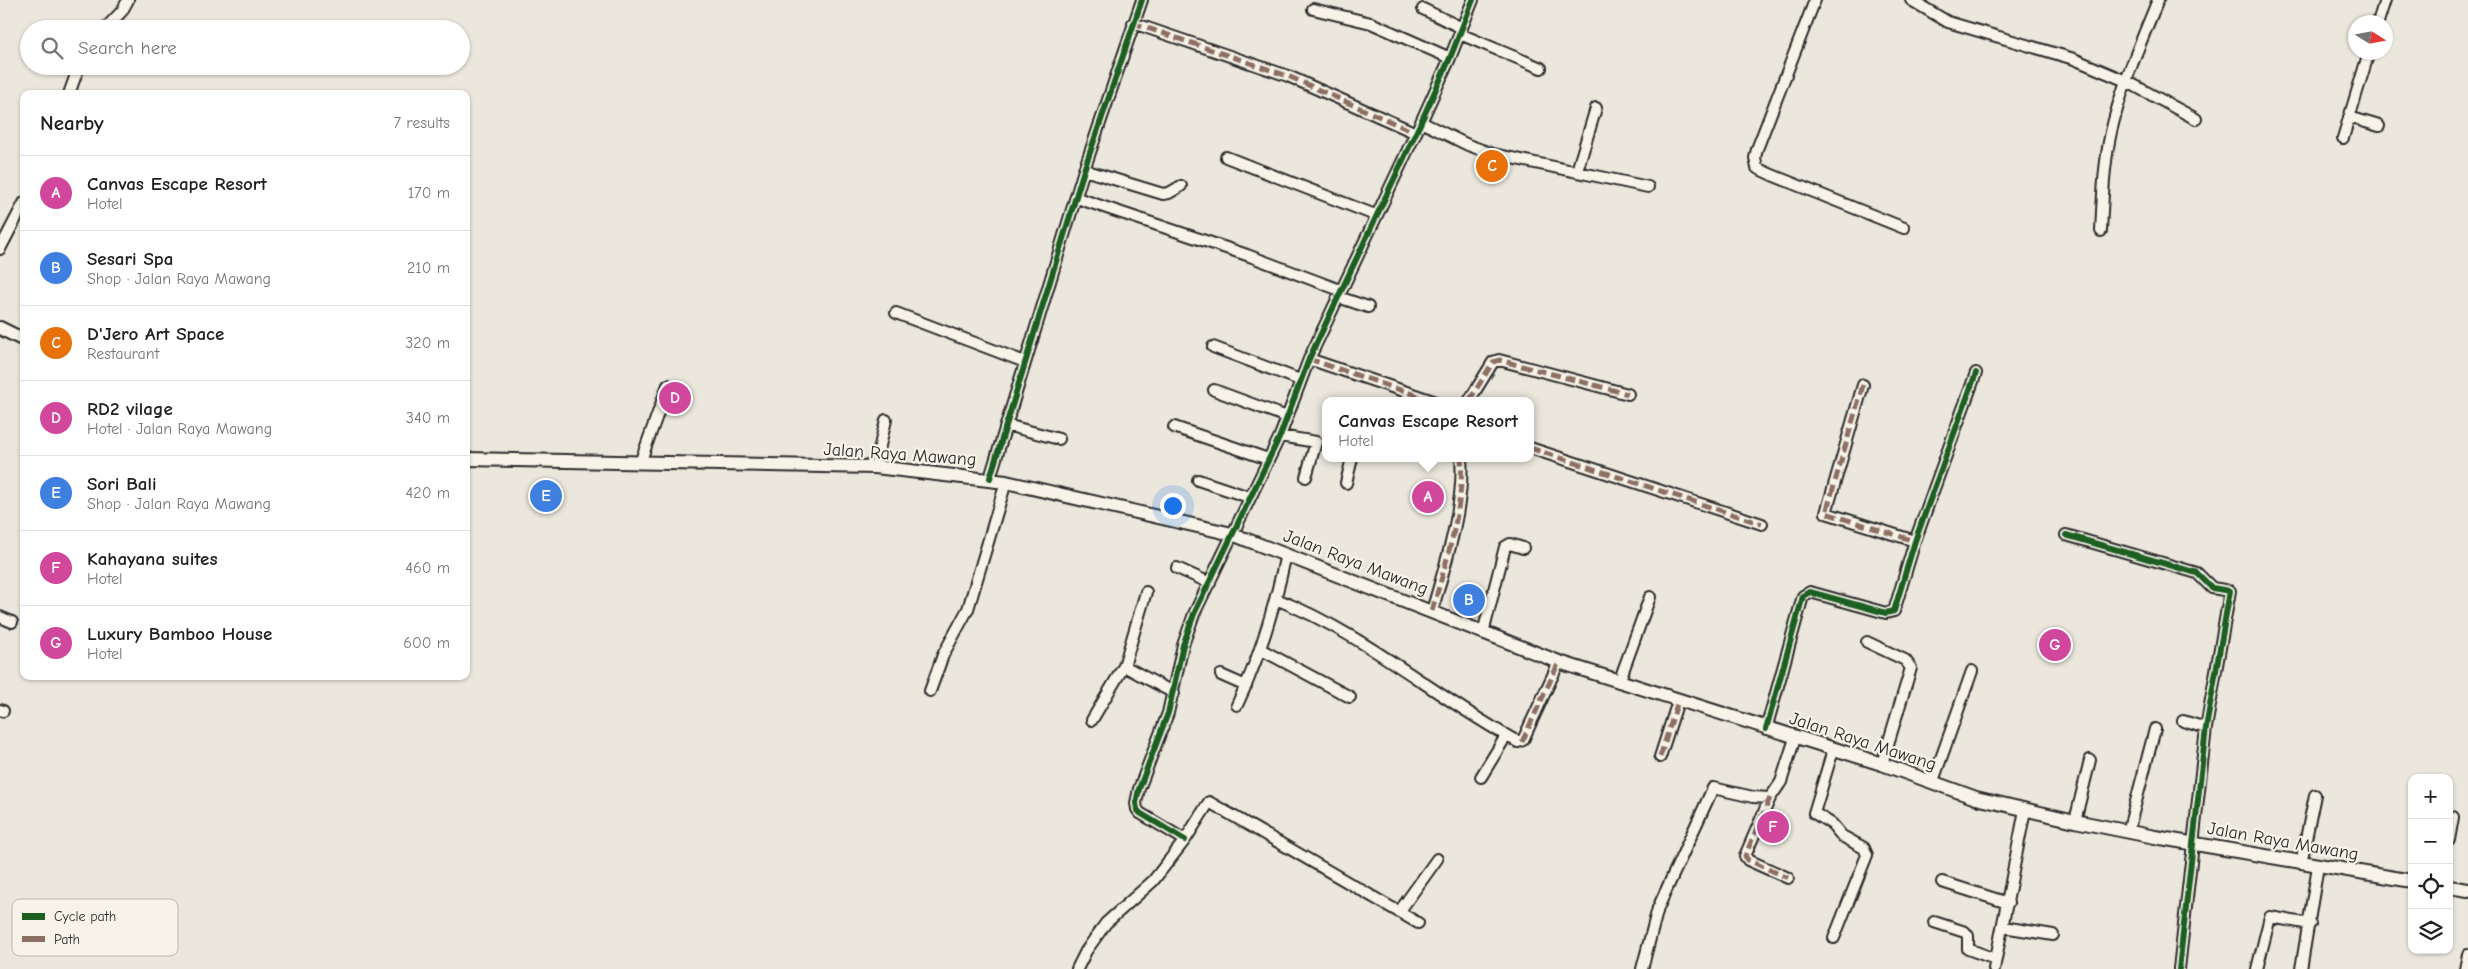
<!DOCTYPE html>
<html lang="en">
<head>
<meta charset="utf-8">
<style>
	:root { --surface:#fff; --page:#f2f2f2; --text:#202124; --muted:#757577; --line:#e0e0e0; --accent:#1f6fb2 }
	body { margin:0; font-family:"Comic Neue",sans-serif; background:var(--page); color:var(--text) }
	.controls { position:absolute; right:15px; bottom:15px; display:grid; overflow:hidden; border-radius:10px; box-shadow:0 1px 4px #0004 }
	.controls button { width:45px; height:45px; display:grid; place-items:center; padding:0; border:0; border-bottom:1px solid var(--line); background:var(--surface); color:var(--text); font:25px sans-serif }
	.compass { position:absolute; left:2348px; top:15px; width:45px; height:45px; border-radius:50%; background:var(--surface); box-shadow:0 1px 4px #0004; rotate:101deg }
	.you { position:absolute; left:1172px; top:505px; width:18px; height:18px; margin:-12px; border:4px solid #fff; border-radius:50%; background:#1a73e8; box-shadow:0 0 0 8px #1a73e833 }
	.badge { display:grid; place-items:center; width:32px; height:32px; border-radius:50%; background:var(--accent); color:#fff; font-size:16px; font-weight:700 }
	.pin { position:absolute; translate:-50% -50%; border:2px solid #fff; box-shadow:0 1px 5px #0006 }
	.popup { position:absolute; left:1322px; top:397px; width:212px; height:65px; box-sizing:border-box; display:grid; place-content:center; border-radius:10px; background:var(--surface); filter:drop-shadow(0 1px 4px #0005); font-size:16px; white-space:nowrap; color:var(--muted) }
	.popup b { font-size:19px; color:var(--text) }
	.popup::after { content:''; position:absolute; left:50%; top:100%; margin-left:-10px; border:10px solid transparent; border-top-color:var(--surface) }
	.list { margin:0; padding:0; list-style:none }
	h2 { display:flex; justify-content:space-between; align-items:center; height:65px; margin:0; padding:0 20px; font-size:21px }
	h2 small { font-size:16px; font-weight:400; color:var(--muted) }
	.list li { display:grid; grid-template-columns:32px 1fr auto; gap:15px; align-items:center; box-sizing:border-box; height:75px; padding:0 20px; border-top:1px solid var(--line) }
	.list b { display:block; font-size:19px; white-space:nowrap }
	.list p { margin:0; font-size:16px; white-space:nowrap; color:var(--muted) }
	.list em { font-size:16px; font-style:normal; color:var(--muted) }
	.icon { flex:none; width:28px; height:28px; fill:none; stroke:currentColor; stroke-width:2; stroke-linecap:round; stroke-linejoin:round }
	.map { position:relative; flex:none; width:2468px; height:969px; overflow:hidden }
	.search { position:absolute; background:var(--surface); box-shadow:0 1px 4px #0004; left:20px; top:20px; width:450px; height:55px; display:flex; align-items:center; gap:12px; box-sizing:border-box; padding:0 18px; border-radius:28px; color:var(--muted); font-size:19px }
	.panel { position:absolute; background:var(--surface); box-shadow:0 1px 4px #0004; left:20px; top:90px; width:450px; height:590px; border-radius:10px }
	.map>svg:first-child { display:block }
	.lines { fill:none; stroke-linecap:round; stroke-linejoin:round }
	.minor-casing { stroke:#2b2b2b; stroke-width:14 }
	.major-casing { stroke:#2b2b2b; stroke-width:16 }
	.minor { stroke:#f7f3e8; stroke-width:10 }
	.major { stroke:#f7f3e8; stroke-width:12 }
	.quiet { stroke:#8d6e63; stroke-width:5; stroke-dasharray:10 5; stroke-linecap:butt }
	.cycleway-casing { stroke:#f7f3e8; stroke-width:9 }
	.cycleway { stroke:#1b5e20; stroke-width:6 }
	.labels { text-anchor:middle; stroke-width:4.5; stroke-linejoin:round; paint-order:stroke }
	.street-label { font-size:18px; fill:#2b2b2b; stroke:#f7f3e8 }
	.key { fill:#f7f3e8; stroke:#bab7af; stroke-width:1 }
	.key-label { font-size:14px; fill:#2b2b2b }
</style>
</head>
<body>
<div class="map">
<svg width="2468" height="969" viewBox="0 0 2468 969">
	<rect width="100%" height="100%" fill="#ebe7dd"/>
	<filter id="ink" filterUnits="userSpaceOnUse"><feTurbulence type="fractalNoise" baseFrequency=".02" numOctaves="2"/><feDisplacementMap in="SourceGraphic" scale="10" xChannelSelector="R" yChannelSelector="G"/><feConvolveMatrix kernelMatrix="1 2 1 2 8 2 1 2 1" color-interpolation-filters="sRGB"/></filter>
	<g filter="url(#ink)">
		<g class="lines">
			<g class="minor-casing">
				<path id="minor" d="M1815 0 1757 149 1755 158 1757 168 1772 175 1904 228
					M1911 0 1948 22 2074 59 2126 81 2196 119
					M1313 9 1371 23 1450 58
					M1423 9 1462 28
					M2378 22 2385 0
					M1133 23 1288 76 1416 133
					M105 29 122 11 128 0
					M1460 34 1541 68
					M69 94 79 66
					M2349 117 2379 126
					M1421 122 1468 145 1493 154 1648 187
					M2343 138 2369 52
					M1226 157 1375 215
					M1084 170 1163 194 1169 193 1181 186
					M1577 171 1596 108
					M1077 198 1247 255 1340 290
					M2101 231C2103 193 2104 156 2114 120 2125 78 2142 39 2158 0
					M0 249 24 203
					M1338 297 1368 307
					M896 313 1025 362
					M1213 347 1300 380
					M1309 359 1433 401
					M1863 385 1826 513 1915 541
					M1214 390 1287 417
					M1469 401 1493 362 1499 360 1628 394
					M1006 425 1059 439
					M1174 427 1268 459
					M1280 436 1316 442 1306 477
					M1530 448 1762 524
					M640 463 668 385
					M875 467 886 420
					M990 478 1084 170 1142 0
					M1198 480 1249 497
					M1346 483 1352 458
					M2066 535 2197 573 2212 588 2230 591 2206 728 2179 969
					M1177 568 1210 583
					M1276 599C1365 634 1435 697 1518 742L1523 740 1559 662
					M1432 611C1445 566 1465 504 1461 458
					M0 617 12 622
					M1483 633 1505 547 1510 544 1523 548
					M1867 642 1905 660 1911 668 1882 764
					M1260 649 1350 697
					M1124 666 1174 693
					M1221 675 1246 686
					M1619 682 1650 597
					M930 691 943 655 968 609 1006 482
					M1237 705C1260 657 1275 606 1286 554
					M0 710 3 711
					M1092 720 1124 666 1146 592
					M2183 721 2206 728
					M1766 729 1803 596 1810 592 1886 613 1894 611 1915 541 1976 373
					M1833 750 1814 813 1832 824 1842 836 1864 848 1867 855 1834 938
					M1660 757 1678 701
					M1481 777 1506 736
					M1933 781 1972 671
					M1770 798 1745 856 1748 860 1788 878
					M2075 821 2090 760
					M2128 832 2155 729
					M1185 840 1140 813 1137 809 1136 803 1139 789 1168 713 1183 645 1194 614 1280 436 1309 359 1421 122 1450 58 1473 0
					M2449 840 2453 817
					M2301 863 2315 795
					M1942 882 2008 903
					M1399 912 1437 859
					M1934 922 1965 932 1968 936V949L1995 959
					M2003 927 2053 935
					M1077 969 1086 951 1106 923 1153 881 1185 840 1209 802 1418 923
					M1642 969 1658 908 1713 788 1753 797 1770 798 1781 782 1795 738
					M1994 969 2025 810
					M2257 969 2270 917 2310 924
					M2301 969 2318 866
					M2465 969 2468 955"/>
			</g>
			<g class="major-casing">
				<path id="major" d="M0 328 24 340
					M466 459 875 467 1006 482 1232 534 1559 662 1882 764 1976 798 2075 821 2155 837 2412 881
					M2449 887 2468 890"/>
			</g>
			<use href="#minor" class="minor"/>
			<use href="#major" class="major"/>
			<path class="quiet" d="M1133 23 1288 76 1416 133
				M1309 359 1433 401
				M1863 385 1826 513 1915 541
				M1469 401 1493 362 1499 360 1628 394
				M1530 448 1762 524
				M1432 611C1445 566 1465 504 1461 458
				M1522 742 1559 662
				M1660 757 1678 701
				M1770 798 1745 856 1748 860 1788 878"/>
			<g class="cycleway-casing">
				<path id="cycleway" d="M990 478 1084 170 1142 0
					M2066 535 2197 573 2212 588 2230 591 2206 728 2179 969
					M1766 729 1803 596 1810 592 1886 613 1894 611 1915 541 1976 373
					M1185 840 1140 813 1137 809 1136 803 1139 789 1168 713 1183 645 1194 614 1280 436 1309 359 1421 122 1450 58 1473 0"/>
			</g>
			<use href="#cycleway" class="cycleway"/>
		</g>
	</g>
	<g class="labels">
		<g class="street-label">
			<text transform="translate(900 454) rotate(4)" y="6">Jalan Raya Mawang</text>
			<text transform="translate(1356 562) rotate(21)" y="6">Jalan Raya Mawang</text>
			<text transform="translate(1863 741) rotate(18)" y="6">Jalan Raya Mawang</text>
			<text transform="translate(2283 841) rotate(10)" y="6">Jalan Raya Mawang</text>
		</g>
	</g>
	<rect x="12" y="899" width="166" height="57" rx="8" class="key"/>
	<rect x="22" y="913" width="23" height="7" fill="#1b5e20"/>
	<rect x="22" y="936" width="23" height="6" fill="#8d6e63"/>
	<g class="key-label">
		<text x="54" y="921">Cycle path</text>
		<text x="54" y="944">Path</text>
	</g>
</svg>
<div class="controls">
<button>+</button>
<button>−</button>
<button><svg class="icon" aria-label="locate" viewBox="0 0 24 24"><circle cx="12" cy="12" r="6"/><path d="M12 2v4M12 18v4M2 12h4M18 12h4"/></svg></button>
<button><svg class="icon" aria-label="layers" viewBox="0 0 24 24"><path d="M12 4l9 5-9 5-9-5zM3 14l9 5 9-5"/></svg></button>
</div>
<svg class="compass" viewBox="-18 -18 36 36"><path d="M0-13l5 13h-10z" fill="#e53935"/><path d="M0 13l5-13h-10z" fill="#757577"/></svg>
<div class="you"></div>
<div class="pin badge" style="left:1428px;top:497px;background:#d1479c">A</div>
<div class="popup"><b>Canvas Escape Resort</b>Hotel</div>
<div class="pin badge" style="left:1469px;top:600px;background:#3f7fe0">B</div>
<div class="pin badge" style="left:1492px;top:166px;background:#e8710a">C</div>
<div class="pin badge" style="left:675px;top:398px;background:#d1479c">D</div>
<div class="pin badge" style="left:546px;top:496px;background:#3f7fe0">E</div>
<div class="pin badge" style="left:1773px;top:827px;background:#d1479c">F</div>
<div class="pin badge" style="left:2055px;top:645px;background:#d1479c">G</div>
<div class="search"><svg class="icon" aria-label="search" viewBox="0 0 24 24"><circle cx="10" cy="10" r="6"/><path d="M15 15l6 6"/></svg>Search here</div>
<section class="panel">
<h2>Nearby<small>7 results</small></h2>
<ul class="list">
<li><span class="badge" style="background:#d1479c">A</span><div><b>Canvas Escape Resort</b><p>Hotel</p></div><em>170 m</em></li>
<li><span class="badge" style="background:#3f7fe0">B</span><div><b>Sesari Spa</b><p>Shop · Jalan Raya Mawang</p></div><em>210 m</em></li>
<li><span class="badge" style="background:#e8710a">C</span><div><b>D'Jero Art Space</b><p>Restaurant</p></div><em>320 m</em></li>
<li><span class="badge" style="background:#d1479c">D</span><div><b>RD2 vilage</b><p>Hotel · Jalan Raya Mawang</p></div><em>340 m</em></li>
<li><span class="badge" style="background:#3f7fe0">E</span><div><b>Sori Bali</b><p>Shop · Jalan Raya Mawang</p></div><em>420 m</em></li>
<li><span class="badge" style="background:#d1479c">F</span><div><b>Kahayana suites</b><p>Hotel</p></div><em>460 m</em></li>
<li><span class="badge" style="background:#d1479c">G</span><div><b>Luxury Bamboo House</b><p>Hotel</p></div><em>600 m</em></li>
</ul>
</section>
</div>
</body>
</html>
